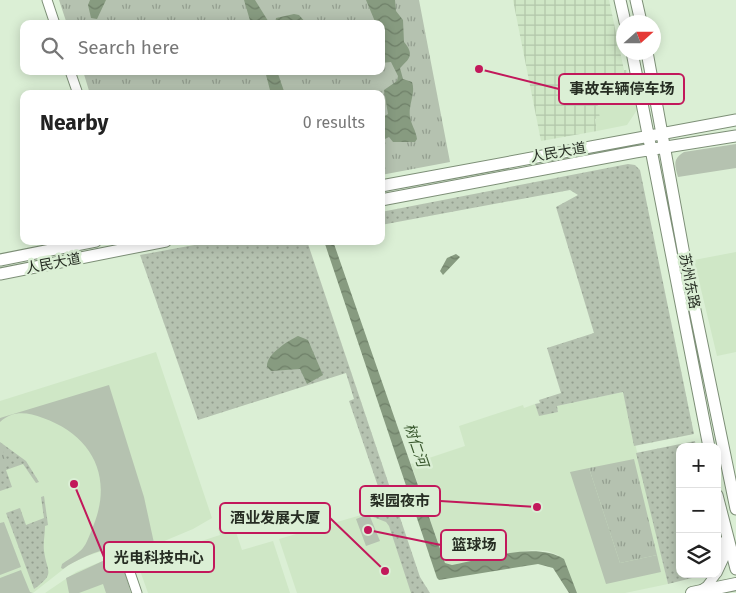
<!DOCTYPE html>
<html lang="en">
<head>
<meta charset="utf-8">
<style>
	:root { --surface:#fff; --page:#f2f2f2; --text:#222; --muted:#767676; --line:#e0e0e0 }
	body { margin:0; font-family:"Fira Sans","Noto Sans SC",sans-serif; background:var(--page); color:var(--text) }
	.controls { position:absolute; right:15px; bottom:15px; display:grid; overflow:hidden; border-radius:10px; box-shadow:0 2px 12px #0003 }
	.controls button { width:45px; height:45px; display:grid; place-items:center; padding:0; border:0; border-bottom:1px solid var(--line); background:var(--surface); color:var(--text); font:25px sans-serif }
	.compass { position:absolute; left:616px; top:15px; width:45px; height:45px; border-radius:50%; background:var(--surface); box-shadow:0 2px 12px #0003; rotate:69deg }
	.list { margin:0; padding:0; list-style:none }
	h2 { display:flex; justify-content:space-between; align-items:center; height:65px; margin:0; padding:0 20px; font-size:21px }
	h2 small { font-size:16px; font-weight:400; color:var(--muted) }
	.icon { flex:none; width:28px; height:28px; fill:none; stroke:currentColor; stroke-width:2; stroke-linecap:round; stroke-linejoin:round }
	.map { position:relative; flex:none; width:736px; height:593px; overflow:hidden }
	.search { position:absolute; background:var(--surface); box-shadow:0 2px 12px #0003; left:20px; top:20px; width:365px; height:55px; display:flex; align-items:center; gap:12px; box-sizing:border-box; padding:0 18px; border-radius:10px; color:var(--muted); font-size:19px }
	.panel { position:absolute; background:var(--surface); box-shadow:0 2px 12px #0003; left:20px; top:90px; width:365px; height:155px; border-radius:10px }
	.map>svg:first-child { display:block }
	.built { fill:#cfe7c6 }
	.industrial { fill:url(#industrial-grid) }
	.grass { fill:url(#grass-dots) }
	.park { fill:url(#park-tufts) }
	.garden { fill:#b5c2b0 }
	.water { fill:url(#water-waves) }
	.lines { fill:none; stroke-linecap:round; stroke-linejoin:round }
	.minor-casing { stroke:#7d8f77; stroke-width:11 }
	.major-casing { stroke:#7d8f77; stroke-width:13 }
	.highway-casing { stroke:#7d8f77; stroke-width:14 }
	.minor { stroke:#fff; stroke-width:9 }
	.major { stroke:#fff; stroke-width:11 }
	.highway { stroke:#fff; stroke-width:12 }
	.labels { text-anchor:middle; stroke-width:5; stroke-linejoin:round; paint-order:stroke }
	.street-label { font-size:14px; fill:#262d23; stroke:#dbefd5 }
	.water-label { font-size:15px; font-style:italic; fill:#3a592f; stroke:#dbefd5 }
	.leader { fill:none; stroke:#c2185b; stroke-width:2 }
	.callout-dot { fill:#c2185b; stroke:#dbefd5; stroke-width:2 }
	.callout { fill:#dbefd5; stroke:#c2185b; stroke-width:2 }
	.callout-label { font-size:15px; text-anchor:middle; font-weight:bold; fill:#262d23 }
</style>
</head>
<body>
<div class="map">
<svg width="736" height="593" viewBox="0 0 736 593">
	<defs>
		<pattern id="industrial-grid" width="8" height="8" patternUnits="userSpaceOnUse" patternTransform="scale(1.25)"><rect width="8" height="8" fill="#cfe7c6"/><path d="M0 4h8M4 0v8" fill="none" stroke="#b2c6aa"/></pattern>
		<pattern id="grass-dots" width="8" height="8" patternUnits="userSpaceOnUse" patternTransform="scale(1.25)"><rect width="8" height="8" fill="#b5c2b0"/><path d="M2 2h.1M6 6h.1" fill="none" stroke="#939e8f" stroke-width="1.8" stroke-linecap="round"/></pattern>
		<pattern id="park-tufts" width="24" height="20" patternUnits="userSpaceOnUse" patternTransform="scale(1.25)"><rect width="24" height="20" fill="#b5c2b0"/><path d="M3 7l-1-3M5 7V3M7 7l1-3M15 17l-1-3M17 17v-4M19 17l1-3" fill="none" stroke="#939e8f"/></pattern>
		<pattern id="water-waves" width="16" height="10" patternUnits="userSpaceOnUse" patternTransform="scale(1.25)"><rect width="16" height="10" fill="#879b80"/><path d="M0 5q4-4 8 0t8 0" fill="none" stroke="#6e7f68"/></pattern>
	</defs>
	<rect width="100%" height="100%" fill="#dbefd5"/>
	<path class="built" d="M629 78 637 110 627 125 597 131 595 119 599 118 594 85Z
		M736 252V352L717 356 694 260Z
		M156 352 212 518 193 529 162 542 140 546 115 547 87 556 70 564 33 593H0V401Z
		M623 392 668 584 625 593H577L558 555 547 551 532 550 452 565 445 563 411 464 465 446 459 426 523 405 524 408 535 404 539 415 558 412 557 406Z
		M385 508 414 593H297L279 539Z
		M233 523 242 550 273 541 290 593H148L137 562 220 535 218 528Z
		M105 560 116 561 123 567 131 593H45L76 572Z"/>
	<path class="industrial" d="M513 0H609L624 70H627L629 78 594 85 600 118 595 119 597 131 541 141Z"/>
	<path class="grass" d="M628 164 635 165 640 170 694 434 634 446 623 392 557 406 558 412 539 416 535 404 540 403 539 400 561 393 547 348 594 333 556 207 578 195 570 190 381 225V212Z
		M216 241H307L420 577 430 593H411L389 526 386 522 373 517 371 512 385 507 349 401 354 399 346 373 198 420 140 255Z
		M695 441 696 447H680V574H708L668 584 636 453Z
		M0 442 26 461 39 482 36 483 23 464 6 470 12 487 0 491Z
		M44 496 48 525 45 526C45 534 43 543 44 551 47 573 56 573 34 589L6 513 20 508 26 525 44 518 41 497Z"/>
	<path class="park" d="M59 0H419L450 162 381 175V94H90L83 71H381V24H67Z
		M0 448 3 449 7 466 0 472Z
		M634 459 657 555 620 563 589 468Z"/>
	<path class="garden" d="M736 144V168L678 177C675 166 672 159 684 152Z
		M109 385 144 497 154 543C141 546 127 544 114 547 97 551 77 559 63 569L61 568 62 564C85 549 84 550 94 524 113 475 91 435 43 418 27 412 13 410 0 422V418Z
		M589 468 620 563 657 555 661 572 606 584 570 472Z
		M369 514 380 541 366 546 356 519Z
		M4 522 21 567 0 575V523Z
		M105 560C125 561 126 577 131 593H106L103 584 79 593H69L66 578Z
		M21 570 30 592 33 593H0V578Z"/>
	<path class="water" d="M90 0H106L97 19 91 18 88 5Z
		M244 0H255L270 24H251Z
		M366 0H395L396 11 403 20 404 42C415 55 409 59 400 68L403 79 412 82C416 93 408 105 410 117 411 124 416 131 417 139L415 142H393L389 137 385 139 381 135V118L388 114 384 90 397 81 398 76 391 62 381 63V24H376Z
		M294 14 299 15 307 24H275L276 18Z
		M265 71H277L285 94H271Z
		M324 241H333L445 563 452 565C484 559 536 541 564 559L577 593H569L553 568 538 564 439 580 437 578Z
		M456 254 460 257 443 275 440 271 447 258Z
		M298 336 308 340 323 375 307 384 300 369 271 371 267 367C266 354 288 341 298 336Z"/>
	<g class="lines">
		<g class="minor-casing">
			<path id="minor" d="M47 0 55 24
				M70 71 78 94
				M123 552 137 593
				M717 573 724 558 725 540
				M701 590 707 586 716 574"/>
		</g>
		<g class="major-casing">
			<path id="major" d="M620 0 625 22
				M636 0 641 22
				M632 52 709 447
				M647 52 687 271 736 509
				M381 186 736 120
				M381 200 635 152 736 136
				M0 260 96 241
				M0 274 166 241
				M717 495 736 569"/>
		</g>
		<g class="highway-casing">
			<path id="highway" d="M692 593 736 584"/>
		</g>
		<use href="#minor" class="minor"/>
		<use href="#major" class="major"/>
		<use href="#highway" class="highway"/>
	</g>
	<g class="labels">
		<g class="street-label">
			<text transform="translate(558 152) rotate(-10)" y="5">人民大道</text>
			<text transform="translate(53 263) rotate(-11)" y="5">人民大道</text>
			<text transform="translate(690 281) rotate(79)" y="5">苏州东路</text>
		</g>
		<g class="water-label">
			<text transform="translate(416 445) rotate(71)" y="5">树仁河</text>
		</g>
	</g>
	<path class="leader" d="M479 69L559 89M537 507L440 501M385 571L330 518M368 530L441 545M74 484L104 557"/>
	<g class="callout-dot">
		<circle cx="479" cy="69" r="5"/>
		<circle cx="537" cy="507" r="5"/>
		<circle cx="385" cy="571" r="5"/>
		<circle cx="368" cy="530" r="5"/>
		<circle cx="74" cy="484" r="5"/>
	</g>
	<g class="callout">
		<rect x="559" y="74" width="125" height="30" rx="5"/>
		<rect x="360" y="486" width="80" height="30" rx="5"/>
		<rect x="220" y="503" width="110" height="30" rx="5"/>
		<rect x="441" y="530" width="65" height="30" rx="5"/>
		<rect x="104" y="542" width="110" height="30" rx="5"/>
	</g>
	<g class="callout-label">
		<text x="622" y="94">事故车辆停车场</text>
		<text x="400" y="506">梨园夜市</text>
		<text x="275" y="523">酒业发展大厦</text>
		<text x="474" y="550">篮球场</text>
		<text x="159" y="563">光电科技中心</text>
	</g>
</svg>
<div class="controls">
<button>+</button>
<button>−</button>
<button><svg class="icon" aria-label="layers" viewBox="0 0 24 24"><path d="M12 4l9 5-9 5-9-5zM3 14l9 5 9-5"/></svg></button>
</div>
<svg class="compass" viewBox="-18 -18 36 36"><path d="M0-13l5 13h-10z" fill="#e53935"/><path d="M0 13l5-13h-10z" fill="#767676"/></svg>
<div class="search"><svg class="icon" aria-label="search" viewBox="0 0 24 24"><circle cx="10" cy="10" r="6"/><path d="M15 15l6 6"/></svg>Search here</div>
<section class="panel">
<h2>Nearby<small>0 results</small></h2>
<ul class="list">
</ul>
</section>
</div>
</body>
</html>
